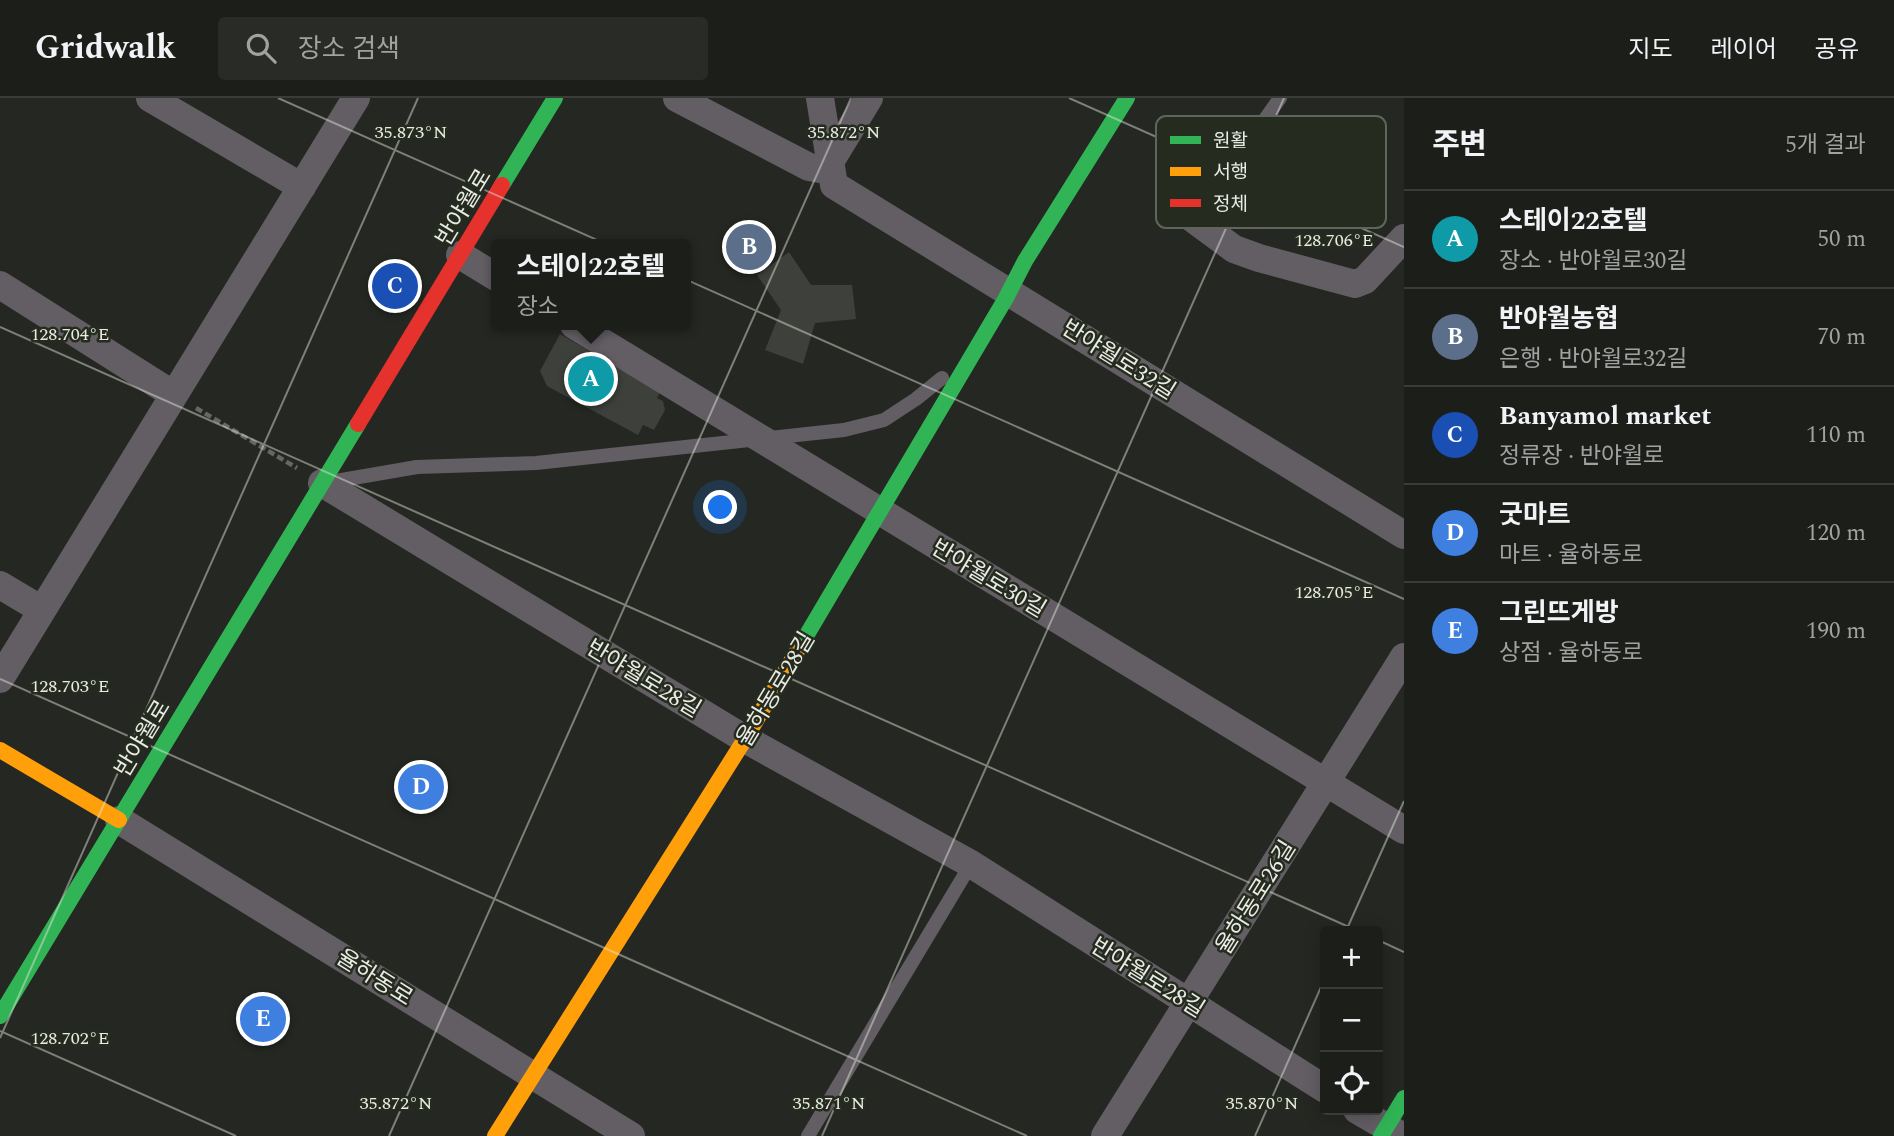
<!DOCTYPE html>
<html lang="ko">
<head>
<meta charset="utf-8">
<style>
	:root { --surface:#1c1e1a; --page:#292b27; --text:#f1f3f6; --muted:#a0a2a2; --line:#3a3c39; --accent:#a4a79f }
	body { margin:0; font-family:Spectral,"Noto Sans KR",serif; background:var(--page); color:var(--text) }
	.controls { position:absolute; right:21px; bottom:21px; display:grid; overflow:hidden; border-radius:7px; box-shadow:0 4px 18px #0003 }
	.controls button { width:63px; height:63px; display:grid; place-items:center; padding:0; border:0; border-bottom:2px solid var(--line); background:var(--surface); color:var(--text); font:35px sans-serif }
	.you { position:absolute; left:721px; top:410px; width:24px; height:24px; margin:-18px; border:5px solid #fff; border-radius:50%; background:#1a73e8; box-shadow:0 0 0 10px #1a73e833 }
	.badge { display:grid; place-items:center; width:46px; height:46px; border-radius:50%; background:var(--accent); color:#fff; font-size:23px; font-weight:700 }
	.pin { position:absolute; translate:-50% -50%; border:4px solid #fff; box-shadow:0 2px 7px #0006 }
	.popup { position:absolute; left:491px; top:141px; width:200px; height:91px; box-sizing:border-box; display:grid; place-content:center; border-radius:7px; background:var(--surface); filter:drop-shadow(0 2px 5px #0005); font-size:23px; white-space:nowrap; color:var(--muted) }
	.popup b { font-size:26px; color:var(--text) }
	.popup::after { content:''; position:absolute; left:50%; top:100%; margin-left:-14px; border:14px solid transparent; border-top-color:var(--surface) }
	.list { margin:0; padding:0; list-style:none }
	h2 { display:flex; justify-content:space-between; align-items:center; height:91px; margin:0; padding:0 28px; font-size:30px }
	h2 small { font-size:23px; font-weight:400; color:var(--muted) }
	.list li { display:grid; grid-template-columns:46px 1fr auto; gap:21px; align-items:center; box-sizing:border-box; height:98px; padding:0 28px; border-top:2px solid var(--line) }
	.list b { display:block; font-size:26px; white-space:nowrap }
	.list p { margin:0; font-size:23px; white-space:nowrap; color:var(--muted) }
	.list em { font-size:23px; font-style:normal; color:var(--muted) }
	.icon { flex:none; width:38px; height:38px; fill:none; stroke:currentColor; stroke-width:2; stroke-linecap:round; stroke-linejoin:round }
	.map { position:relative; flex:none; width:1404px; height:1038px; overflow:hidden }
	header { display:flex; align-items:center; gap:42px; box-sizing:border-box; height:98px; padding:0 35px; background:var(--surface); border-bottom:2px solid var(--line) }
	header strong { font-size:33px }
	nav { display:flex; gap:38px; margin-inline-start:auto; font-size:24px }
	.search { width:490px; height:63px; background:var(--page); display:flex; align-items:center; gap:18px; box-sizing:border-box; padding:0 24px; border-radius:7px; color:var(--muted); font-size:26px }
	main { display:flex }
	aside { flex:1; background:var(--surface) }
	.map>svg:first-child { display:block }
	.building { fill:#3e403b }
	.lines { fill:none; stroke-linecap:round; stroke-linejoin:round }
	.path { stroke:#676567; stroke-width:4.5; stroke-dasharray:7 3.5; stroke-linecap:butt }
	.lane { stroke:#635e64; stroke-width:14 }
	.street { stroke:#635e64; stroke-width:28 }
	.fast { stroke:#30b455; stroke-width:16 }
	.slow { stroke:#ff9f0a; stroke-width:16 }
	.jam { stroke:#e5322d; stroke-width:16 }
	.ticks { fill:none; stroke:#e8ebe3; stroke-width:2; stroke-opacity:0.45 }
	.labels { text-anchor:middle; stroke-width:5; stroke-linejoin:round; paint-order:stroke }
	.street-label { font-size:23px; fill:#e8ebe3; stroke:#262b1f }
	.key { fill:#262b1f; stroke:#60655a; stroke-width:2 }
	.key-label { font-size:19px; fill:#e8ebe3 }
	.ticks-label { font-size:18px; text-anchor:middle; fill:#e8ebe3; stroke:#262b1f; stroke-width:5; stroke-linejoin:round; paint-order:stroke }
</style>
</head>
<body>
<header>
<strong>Gridwalk</strong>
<div class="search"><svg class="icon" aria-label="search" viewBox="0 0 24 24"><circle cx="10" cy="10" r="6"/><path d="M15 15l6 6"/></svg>장소 검색</div>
<nav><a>지도</a><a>레이어</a><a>공유</a></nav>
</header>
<main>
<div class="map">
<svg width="1404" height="1038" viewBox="0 0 1404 1038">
	<rect width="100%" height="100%" fill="#252822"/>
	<path class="building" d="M789 154 811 187H852L856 221 815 225 803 266 765 252 781 212 757 177Z
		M560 236 660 294 657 300 663 303 665 312 654 332 643 327 638 337 547 288 540 273Z"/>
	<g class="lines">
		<path class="path" d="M196 310 297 370"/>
		<path class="lane" d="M1206 132 1247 47 1280 0
			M330 384 417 369 536 365 844 332 884 322 916 301 942 280
			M808 1038 971 766"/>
		<path class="street" d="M150 0 302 89
			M677 0 809 69 831 73
			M820 0 834 87 1404 437
			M830 64 869 0
			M1192 120 1234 151 1259 160 1355 186 1365 182 1404 140
			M460 157 496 179
			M0 187 174 297
			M574 227 1404 732
			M322 385 745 641 971 766 1325 991
			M0 487 42 512
			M0 581 356 0
			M119 722 631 1038
			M1357 1012 1402 1038
			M1105 1038 1404 559"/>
		<path class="fast" d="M502 87 555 0
			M799 550 1006 200 1025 163 1127 0
			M0 918 358 326
			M1381 1038 1404 1000"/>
		<path class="slow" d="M0 652 119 722
			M495 1038 745 641 799 550"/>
		<path class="jam" d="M358 326 502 87"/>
	</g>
	<path class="ticks" d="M278 0 1404 501M1069 0 1404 149M0 229 1358 833M0 581 1027 1038M1346 833 1404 703M1378 842 1404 854M0 933 236 1038M0 940 418 0M389 1038 851 0M822 1038 1284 0M1255 1038 1325 880"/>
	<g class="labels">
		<g class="street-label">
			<text transform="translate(463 109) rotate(-59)" y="8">반야월로</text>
			<text transform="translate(1119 261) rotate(32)" y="8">반야월로32길</text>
			<text transform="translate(989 480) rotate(31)" y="8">반야월로30길</text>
			<text transform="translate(644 580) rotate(31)" y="8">반야월로28길</text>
			<text transform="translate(775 591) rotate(-59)" y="8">율하동로28길</text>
			<text transform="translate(142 640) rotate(-59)" y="8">반야월로</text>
			<text transform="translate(1255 799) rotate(-58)" y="8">율하동로26길</text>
			<text transform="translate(375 879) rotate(32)" y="8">율하동로</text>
			<text transform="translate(1148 879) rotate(32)" y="8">반야월로28길</text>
		</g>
	</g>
	<rect x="1156" y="18" width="230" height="112" rx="10" class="key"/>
	<rect x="1170" y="38" width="31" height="8" fill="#30b455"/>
	<rect x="1170" y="69" width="31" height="9" fill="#ff9f0a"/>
	<rect x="1170" y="101" width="31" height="8" fill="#e5322d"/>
	<g class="key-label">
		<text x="1213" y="49">원활</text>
		<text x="1213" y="80">서행</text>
		<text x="1213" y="112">정체</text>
	</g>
	<g class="ticks-label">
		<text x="411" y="40">35.873°N</text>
		<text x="844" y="40">35.872°N</text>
		<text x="1334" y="148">128.706°E</text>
		<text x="70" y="242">128.704°E</text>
		<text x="1334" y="500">128.705°E</text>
		<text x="70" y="594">128.703°E</text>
		<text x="70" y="946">128.702°E</text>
		<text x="396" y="1011">35.872°N</text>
		<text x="829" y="1011">35.871°N</text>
		<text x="1262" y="1011">35.870°N</text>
	</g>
</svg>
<div class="controls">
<button>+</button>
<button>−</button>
<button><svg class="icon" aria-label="locate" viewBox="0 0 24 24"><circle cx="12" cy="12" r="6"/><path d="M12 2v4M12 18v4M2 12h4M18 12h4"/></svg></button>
</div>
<div class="you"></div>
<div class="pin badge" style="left:591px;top:281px;background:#0f9aa8">A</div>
<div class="popup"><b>스테이22호텔</b>장소</div>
<div class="pin badge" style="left:749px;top:149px;background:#5c6f8a">B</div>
<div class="pin badge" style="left:395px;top:188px;background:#1a4fb4">C</div>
<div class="pin badge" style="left:421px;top:689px;background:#3f7fe0">D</div>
<div class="pin badge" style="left:263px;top:921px;background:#3f7fe0">E</div>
</div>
<aside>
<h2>주변<small>5개 결과</small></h2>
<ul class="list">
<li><span class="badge" style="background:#0f9aa8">A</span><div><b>스테이22호텔</b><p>장소 · 반야월로30길</p></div><em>50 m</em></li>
<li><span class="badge" style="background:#5c6f8a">B</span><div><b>반야월농협</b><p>은행 · 반야월로32길</p></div><em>70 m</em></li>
<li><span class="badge" style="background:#1a4fb4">C</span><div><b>Banyamol market</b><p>정류장 · 반야월로</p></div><em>110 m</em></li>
<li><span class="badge" style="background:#3f7fe0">D</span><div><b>굿마트</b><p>마트 · 율하동로</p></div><em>120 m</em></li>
<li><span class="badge" style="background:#3f7fe0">E</span><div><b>그린뜨게방</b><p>상점 · 율하동로</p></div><em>190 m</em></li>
</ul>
</aside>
</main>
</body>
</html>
